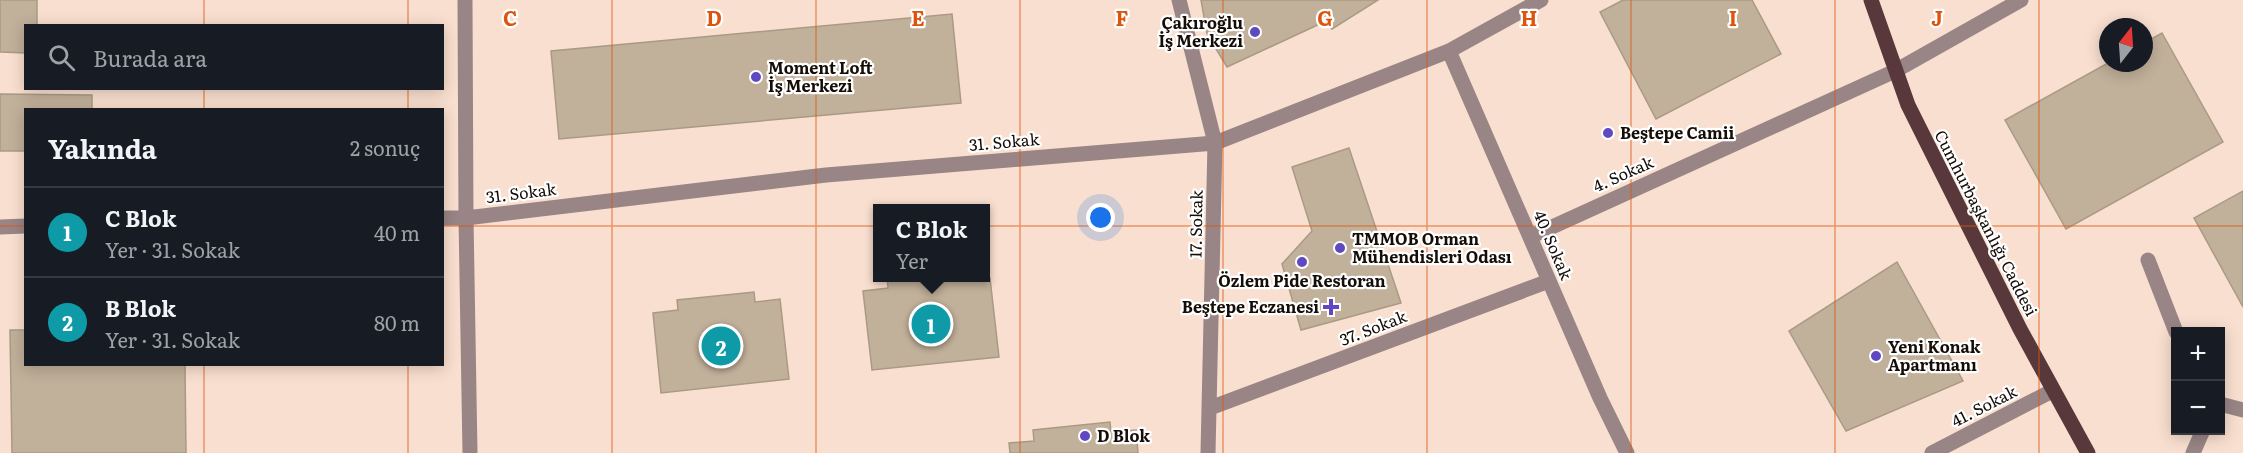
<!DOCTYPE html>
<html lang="tr">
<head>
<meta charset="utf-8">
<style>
	:root { --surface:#171b24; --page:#20242c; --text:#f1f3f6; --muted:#9ea1a6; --line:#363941; --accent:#afa6de }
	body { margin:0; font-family:Literata,serif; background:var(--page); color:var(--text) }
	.controls { position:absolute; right:18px; bottom:18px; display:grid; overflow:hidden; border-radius:0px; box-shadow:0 3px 15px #0003 }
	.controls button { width:54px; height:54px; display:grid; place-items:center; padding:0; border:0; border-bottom:2px solid var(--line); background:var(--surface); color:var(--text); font:30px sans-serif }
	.compass { position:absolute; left:2099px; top:18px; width:54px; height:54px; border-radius:50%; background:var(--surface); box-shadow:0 3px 15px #0003; rotate:17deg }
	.you { position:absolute; left:1101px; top:218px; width:21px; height:21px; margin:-15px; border:4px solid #fff; border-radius:50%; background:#1a73e8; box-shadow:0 0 0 9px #1a73e833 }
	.badge { display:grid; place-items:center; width:39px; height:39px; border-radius:50%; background:var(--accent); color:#fff; font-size:20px; font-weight:700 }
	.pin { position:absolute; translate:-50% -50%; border:3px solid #fff; box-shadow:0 2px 6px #0006 }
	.popup { position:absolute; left:873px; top:204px; width:117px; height:78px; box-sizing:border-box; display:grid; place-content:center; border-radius:0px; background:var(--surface); filter:drop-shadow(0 2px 4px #0005); font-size:20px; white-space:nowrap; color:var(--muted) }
	.popup b { font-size:22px; color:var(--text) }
	.popup::after { content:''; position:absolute; left:50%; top:100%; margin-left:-12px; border:12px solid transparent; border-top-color:var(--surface) }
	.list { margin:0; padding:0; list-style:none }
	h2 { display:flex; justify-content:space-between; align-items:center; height:78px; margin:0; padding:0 24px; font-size:26px }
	h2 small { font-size:20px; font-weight:400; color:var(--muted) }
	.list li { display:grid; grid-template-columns:39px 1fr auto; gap:18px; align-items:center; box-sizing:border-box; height:90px; padding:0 24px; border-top:2px solid var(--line) }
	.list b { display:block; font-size:22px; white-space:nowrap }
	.list p { margin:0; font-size:20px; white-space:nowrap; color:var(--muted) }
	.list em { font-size:20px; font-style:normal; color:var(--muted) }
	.icon { flex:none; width:33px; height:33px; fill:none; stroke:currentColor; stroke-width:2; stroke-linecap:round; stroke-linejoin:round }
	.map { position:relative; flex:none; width:2243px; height:453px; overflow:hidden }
	.search { position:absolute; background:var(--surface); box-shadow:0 3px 15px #0003; left:24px; top:24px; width:420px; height:66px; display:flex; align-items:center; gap:15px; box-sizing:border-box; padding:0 21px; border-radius:0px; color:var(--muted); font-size:22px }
	.panel { position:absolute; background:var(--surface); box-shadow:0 3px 15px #0003; left:24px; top:108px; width:420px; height:258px; border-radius:0px }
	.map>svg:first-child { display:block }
	.building { fill:#c1b09a; stroke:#aa9a85; stroke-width:1.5 }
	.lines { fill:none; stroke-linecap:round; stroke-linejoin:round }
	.minor { stroke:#998586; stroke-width:15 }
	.major { stroke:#58383a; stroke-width:15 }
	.grid { fill:none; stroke:#dd550c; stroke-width:1.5; stroke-opacity:0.55 }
	.poi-dot { fill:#5f48c0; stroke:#fff; stroke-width:2 }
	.labels { text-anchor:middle; stroke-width:4.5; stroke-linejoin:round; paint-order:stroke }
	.poi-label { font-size:16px; font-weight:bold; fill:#150d07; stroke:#fff; text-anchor:start }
	.street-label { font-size:16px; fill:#150d07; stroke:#fff }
	.grid-label { font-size:20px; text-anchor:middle; font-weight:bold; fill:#dd550c; stroke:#fff; stroke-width:4.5; stroke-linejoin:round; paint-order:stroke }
</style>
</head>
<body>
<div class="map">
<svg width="2243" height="453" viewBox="0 0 2243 453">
	<rect width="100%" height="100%" fill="#f9dfcf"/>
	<path class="building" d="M0 0H37V26H26V53L0 52Z
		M1201 0H1378L1332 29 1324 22 1227 67 1207 34Z
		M1623 0H1752L1781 54 1656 119 1600 12Z
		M952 14 961 103 559 139 551 51Z
		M2162 33 2223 142 2066 229 2005 120 2108 63H2144V43Z
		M0 94 92 95V110H26V151H0Z
		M1349 148 1401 303 1301 330 1282 264 1312 231 1292 167Z
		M2243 191V307L2194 218Z
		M1897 262 1963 381 1846 431 1789 331Z
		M887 278H965L966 280 990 278 999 357 872 370 863 291 888 288Z
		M754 292 755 302 780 299 789 379 661 393 653 313 678 310 677 300Z
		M10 330H26V364H185L186 453H12Z
		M1110 422 1111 432 1136 430 1138 453H1010L1009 443 1034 441 1033 430Z"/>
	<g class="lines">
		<path class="minor" d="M465 0 466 218 470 453
			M1179 0 1215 143 1208 453
			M1449 51 1600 398 1627 453
			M442 218H466L826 175 1215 143 1449 51 1541 0
			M0 227 26 226
			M1530 237 1895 71 2021 0
			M2148 260 2176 332
			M2220 404 2243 410
			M1210 408 1549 281
			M1932 453 2052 391
			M2193 453 2203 430"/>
		<path class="major" d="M1871 0 1908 105 2020 329 2088 453"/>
	</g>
	<path class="grid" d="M204 0V26M408 0V26M612 0V453M816 0V453M1020 0V453M1223 0V453M1427 0V453M1631 0V453M1835 0V453M2039 0V453M204 88V110M408 88V110M0 226H26M442 226H2243M204 364V453M408 364V453"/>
	<g class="poi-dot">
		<circle cx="1255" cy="32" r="6"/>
		<circle cx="756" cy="77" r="6"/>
		<circle cx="1608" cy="133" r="6"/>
		<circle cx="1340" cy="248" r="6"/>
		<circle cx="1302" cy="262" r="6"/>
		<path d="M1328 298h6v6h6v6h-6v6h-6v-6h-6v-6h6z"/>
		<circle cx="1876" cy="356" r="6"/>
		<circle cx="1085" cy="436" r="6"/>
	</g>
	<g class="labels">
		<g class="poi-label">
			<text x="1243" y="29" text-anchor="end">Çakıroğlu<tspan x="1243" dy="18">İş Merkezi</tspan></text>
			<text x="768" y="74">Moment Loft<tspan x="768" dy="18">İş Merkezi</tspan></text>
			<text x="1620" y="139">Beştepe Camii</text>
			<text x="1352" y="245">TMMOB Orman<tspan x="1352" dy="18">Mühendisleri Odası</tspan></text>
			<text x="1302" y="287" text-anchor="middle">Özlem Pide Restoran</text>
			<text x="1319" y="313" text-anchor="end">Beştepe Eczanesi</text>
			<text x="1888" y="353">Yeni Konak<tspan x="1888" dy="18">Apartmanı</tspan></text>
			<text x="1097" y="442">D Blok</text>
		</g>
		<g class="street-label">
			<text transform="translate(1004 142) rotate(-5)" y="6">31. Sokak</text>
			<text transform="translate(1623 174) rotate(-24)" y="6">4. Sokak</text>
			<text transform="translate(521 193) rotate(-7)" y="6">31. Sokak</text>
			<text transform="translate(1986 223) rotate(63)" y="6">Cumhurbaşkanlığı Caddesi</text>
			<text transform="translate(1196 224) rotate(-89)" y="6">17. Sokak</text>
			<text transform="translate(1553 245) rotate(67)" y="6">40. Sokak</text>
			<text transform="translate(1373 328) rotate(-21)" y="6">37. Sokak</text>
			<text transform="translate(1984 406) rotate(-27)" y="6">41. Sokak</text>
		</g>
	</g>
	<g class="grid-label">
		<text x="510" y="26">C</text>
		<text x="714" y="26">D</text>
		<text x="918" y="26">E</text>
		<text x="1122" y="26">F</text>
		<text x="1325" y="26">G</text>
		<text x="1529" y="26">H</text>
		<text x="1733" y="26">I</text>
		<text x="1937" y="26">J</text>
	</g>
</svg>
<div class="controls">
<button>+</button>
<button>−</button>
</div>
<svg class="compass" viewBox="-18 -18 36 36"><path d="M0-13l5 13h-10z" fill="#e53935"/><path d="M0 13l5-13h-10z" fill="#9ea1a6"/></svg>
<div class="you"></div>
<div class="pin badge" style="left:931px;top:324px;background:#0f9aa8">1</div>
<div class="popup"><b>C Blok</b>Yer</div>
<div class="pin badge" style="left:721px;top:346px;background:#0f9aa8">2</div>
<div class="search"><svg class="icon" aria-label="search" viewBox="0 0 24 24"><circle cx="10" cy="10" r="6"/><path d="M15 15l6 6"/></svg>Burada ara</div>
<section class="panel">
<h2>Yakında<small>2 sonuç</small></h2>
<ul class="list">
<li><span class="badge" style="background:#0f9aa8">1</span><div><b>C Blok</b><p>Yer · 31. Sokak</p></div><em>40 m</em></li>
<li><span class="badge" style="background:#0f9aa8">2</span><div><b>B Blok</b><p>Yer · 31. Sokak</p></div><em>80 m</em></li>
</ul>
</section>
</div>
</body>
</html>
